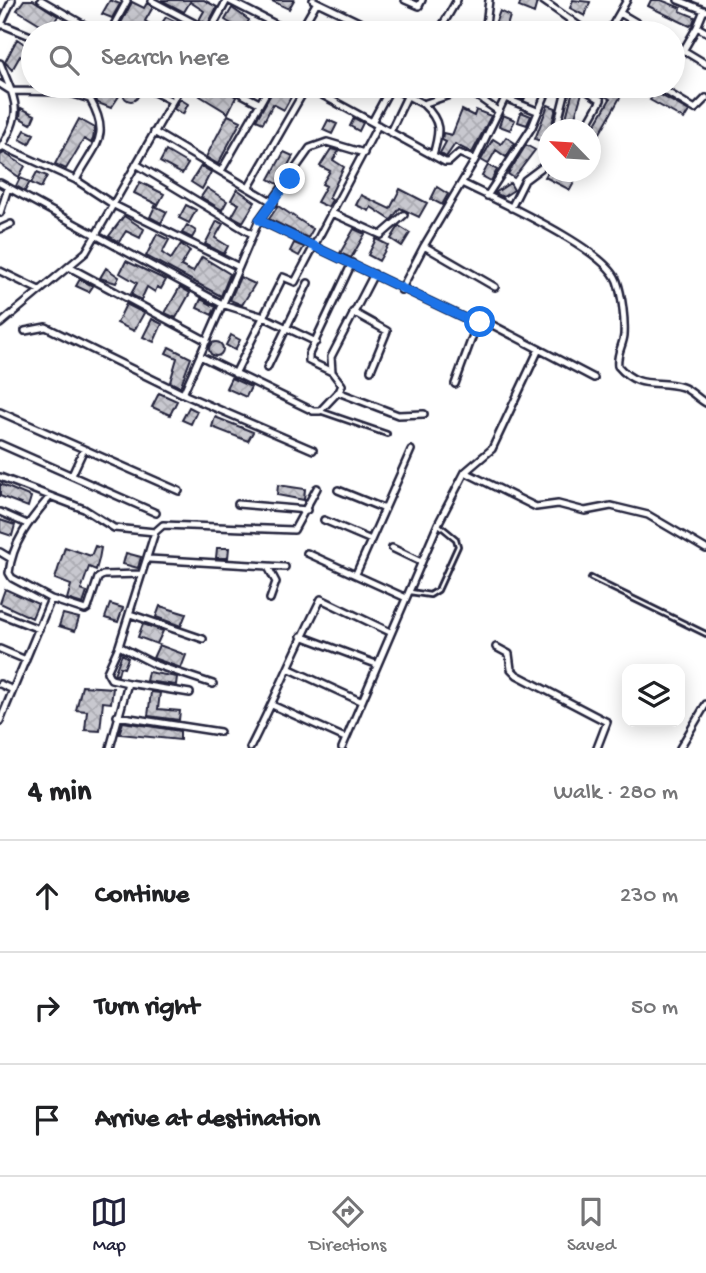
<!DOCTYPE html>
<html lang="en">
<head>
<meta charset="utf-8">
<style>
	:root { --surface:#fff; --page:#f2f2f2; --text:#202124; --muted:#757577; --line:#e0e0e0; --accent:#22223b }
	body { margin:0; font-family:"Gochi Hand",sans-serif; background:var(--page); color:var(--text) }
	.controls { position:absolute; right:21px; bottom:21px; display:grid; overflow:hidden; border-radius:14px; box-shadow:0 4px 18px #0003 }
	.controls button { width:63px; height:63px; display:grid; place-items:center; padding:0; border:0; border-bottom:2px solid var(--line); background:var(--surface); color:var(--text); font:35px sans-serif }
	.compass { position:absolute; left:538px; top:119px; width:63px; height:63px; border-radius:50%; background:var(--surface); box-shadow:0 4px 18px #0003; rotate:295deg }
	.stop { position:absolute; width:21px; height:21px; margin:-16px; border:5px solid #1a73e8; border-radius:50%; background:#fff }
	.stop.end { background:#1a73e8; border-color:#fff; box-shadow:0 2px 7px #0008 }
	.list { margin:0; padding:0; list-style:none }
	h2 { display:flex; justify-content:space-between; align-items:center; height:91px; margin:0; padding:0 28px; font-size:30px }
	h2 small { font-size:23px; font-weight:400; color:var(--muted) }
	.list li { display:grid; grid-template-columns:46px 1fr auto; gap:21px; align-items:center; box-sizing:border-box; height:112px; padding:0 28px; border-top:2px solid var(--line) }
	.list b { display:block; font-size:26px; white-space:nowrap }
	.list em { font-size:23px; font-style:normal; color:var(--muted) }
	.icon { flex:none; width:38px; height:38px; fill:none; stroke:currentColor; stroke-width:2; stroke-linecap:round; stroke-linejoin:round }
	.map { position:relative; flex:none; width:706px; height:748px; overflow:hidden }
	.search { position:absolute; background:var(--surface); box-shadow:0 4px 18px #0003; left:21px; right:21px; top:21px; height:77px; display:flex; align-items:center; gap:18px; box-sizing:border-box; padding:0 24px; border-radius:38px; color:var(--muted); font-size:26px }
	.sheet { height:427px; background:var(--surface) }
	nav { display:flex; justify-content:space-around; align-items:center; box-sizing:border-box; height:98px; border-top:2px solid var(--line); background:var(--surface); font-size:19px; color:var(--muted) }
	nav a { display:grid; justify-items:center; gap:4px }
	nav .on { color:var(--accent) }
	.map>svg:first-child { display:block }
	.building { fill:url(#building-cross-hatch); stroke:#22223b; stroke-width:2 }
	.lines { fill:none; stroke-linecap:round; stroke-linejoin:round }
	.service-casing { stroke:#22223b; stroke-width:8 }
	.minor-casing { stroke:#22223b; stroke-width:10 }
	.service { stroke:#fff; stroke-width:2.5 }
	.minor { stroke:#fff; stroke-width:5 }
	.route { stroke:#1a73e8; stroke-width:9 }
</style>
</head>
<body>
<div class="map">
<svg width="706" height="748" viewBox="0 0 706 748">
	<defs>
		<pattern id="building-cross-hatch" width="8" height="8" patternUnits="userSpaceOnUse" patternTransform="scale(1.75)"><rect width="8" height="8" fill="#c8c8cf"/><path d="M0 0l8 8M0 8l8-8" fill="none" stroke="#acacb3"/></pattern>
	</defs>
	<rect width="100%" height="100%" fill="#fff"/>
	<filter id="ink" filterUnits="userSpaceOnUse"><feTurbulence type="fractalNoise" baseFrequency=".0143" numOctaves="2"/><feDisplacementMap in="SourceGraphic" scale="14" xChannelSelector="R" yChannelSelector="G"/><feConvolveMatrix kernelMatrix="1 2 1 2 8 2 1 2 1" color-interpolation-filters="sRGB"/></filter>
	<g filter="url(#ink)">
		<path class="building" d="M24 0H33L58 16 48 33 35 32 40 24 17 10Z
			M110 0 120 4 112 18 102 14Z
			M161 0H204L217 7 208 24 199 20 204 11 190 2 184 12Z
			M270 0H294L289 9Z
			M521 0 537 2 534 13 519 7Z
			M573 0 590 2 585 16 570 8Z
			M651 0H661L681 8 680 11 695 17 693 23 690 26 648 6Z
			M132 2 144 8 147 3 153 7 145 21 150 24 145 33H137L121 23Z
			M232 8 249 20 243 31 225 20Z
			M500 11 510 16 505 33 493 29Z
			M166 17 185 26 181 33H165L158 29Z
			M624 23 641 33H618Z
			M17 39 29 47 33 42V63L20 56 12 70 5 62Z
			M123 93a8 8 0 1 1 16 0a8 8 0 1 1-16 0Z
			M100 86 119 96 111 108 98 103 94 96Z
			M207 86H222L236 97 228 113 200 96Z
			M285 86H297L284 110 273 104 263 123 256 120 274 89 282 92Z
			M488 86H504L500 96 486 92Z
			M514 86H530L524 100 512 95Z
			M599 86H608L622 94 591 149V132L610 99 596 91Z
			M573 90 582 93 571 130H563Z
			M655 92 689 111 684 119 650 100Z
			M180 99 188 104 183 114 174 109Z
			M548 105 556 108 547 144 535 139Z
			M21 108 35 115 31 124 20 118Z
			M462 110 474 116 476 110 491 116 472 153 455 144 446 157 440 153 446 142 442 140 443 133 452 135Z
			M521 112 531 116 527 125 518 122Z
			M228 115 241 121 218 164 206 157Z
			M503 115 515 120 510 130 499 126Z
			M354 118 363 123 359 131 350 126Z
			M79 119 95 128 93 139 91 143 84 139 66 169 55 164Z
			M328 120 337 124 332 134 323 130Z
			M25 130 34 134 29 144 20 139Z
			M506 137 515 143 506 157 496 150 488 164 481 160 493 139 501 144Z
			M526 145 535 150 514 178 508 174Z
			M331 149 339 151 333 160 344 167 329 198 332 200 328 207 317 202 326 186 322 184 330 171 320 166Z
			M166 151 188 164 182 174 160 162Z
			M284 152 293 156 278 184 269 179Z
			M4 153 25 166 19 177 0 164V155Z
			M488 165 497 170 491 181 482 176Z
			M201 166 211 172 202 189 191 182Z
			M37 172 47 176 41 188 31 183Z
			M548 172H573L571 174 577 177 570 190 545 177Z
			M20 178 30 182 25 191 16 186Z
			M140 182 164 194 158 205 134 193Z
			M510 183 514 190 503 197 495 193Z
			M437 187 448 194 442 205 431 199Z
			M207 188 227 201 222 210 201 197Z
			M237 189 255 202 243 222 232 216 239 204 231 200Z
			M400 189 427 203 419 217 400 208 391 220 371 207 369 211 356 205 361 195 390 209Z
			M186 205 196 210 189 223 179 218Z
			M155 206 167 212 161 223 150 217Z
			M278 206 313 229 308 238 269 219Z
			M124 216 144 229 140 238 126 231 119 242 109 236Z
			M217 221 223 224 215 238 228 246 224 254 205 244Z
			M187 225 196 231 192 238 182 233Z
			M399 226 410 233 402 246 391 239Z
			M354 229 365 234 351 258 340 253Z
			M157 234 169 240 162 253 171 259 181 244 190 251 181 266 193 272 202 257 230 274 221 296 146 256Z
			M376 239 388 245 379 261 368 255Z
			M294 243 304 247 299 256 290 251Z
			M126 261 166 280 161 289 157 287 155 292 147 287 141 300 131 294 137 283 120 273Z
			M106 268 119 277 116 283 100 278Z
			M240 277 255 284 242 305 230 300Z
			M80 279 93 286 89 292 76 286Z
			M180 287 190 293 176 318 165 313Z
			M201 299 216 307 212 315 197 308Z
			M126 304 144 313 134 331 117 323Z
			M152 319 162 324 154 342 143 337Z
			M231 335 240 340 235 350 226 345Z
			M209 349a7 7 0 1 1 14 0a7 7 0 1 1-14 0Z
			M169 347 191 358 180 387 170 382 177 358 166 353Z
			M231 378 251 387 246 397 226 388Z
			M159 393 177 401 170 415 152 407Z
			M189 407 197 411 191 424 182 420Z
			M215 417 253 432 248 441 212 427Z
			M0 484 31 497 28 507 0 496Z
			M278 485 305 489 304 500 277 495Z
			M0 520 15 525 12 536 0 532Z
			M95 546 101 548 99 559 96 570 89 567 81 590 87 592 83 604 67 599 71 585 55 579 65 547 91 556Z
			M217 548H229L228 558H216Z
			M126 553 141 557 138 568 123 564Z
			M5 589 38 604 32 618 0 603Z
			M110 604 123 608 118 622 105 618Z
			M160 606 186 614 181 626 156 617Z
			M63 614 79 618 75 631 59 626Z
			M143 624 163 631 157 644 138 637Z
			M159 645 186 655 181 668 153 658Z
			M122 654 128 658 124 668 120 667 118 675 114 674Z
			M148 672 177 677 176 685 146 681Z
			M82 686 113 688 111 703 103 702 100 731 85 730 87 711 76 710Z
			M151 692 160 693 158 709 180 711 179 720 148 716Z
			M123 722 180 731V740L119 734Z"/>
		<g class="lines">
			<g class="service-casing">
				<path id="service" d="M320 411 387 434
					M591 578 706 634
					M410 592 430 595 438 590 458 546 456 539 438 524"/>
			</g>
			<g class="minor-casing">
				<path id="minor" d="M41 0 98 33
					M125 0 127 1 114 25 130 33
					M228 0 275 24
					M405 0 419 6 422 0
					M542 0 589 33
					M678 0 706 11
					M152 1 213 33
					M317 2 363 24 366 29 364 33
					M620 13 654 33
					M1 24 33 37
					M0 26 12 0
					M697 27 704 10
					M209 33 227 0
					M299 33 317 2 313 0
					M438 33 457 0
					M485 33 489 0
					M567 33 571 20
					M608 33 627 0
					M673 44 706 64
					M683 51 697 27 706 32
					M0 63C15 102 25 109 0 149
					M0 84 11 91 67 92 90 99C112 138 94 145 76 180
					M142 86 172 101
					M227 86 259 103
					M306 86 445 162H449L459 153 475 160
					M389 86 423 104 467 89 498 111
					M580 86 601 100 584 130
					M657 86 695 109 706 98
					M505 98 509 86
					M331 99 338 86
					M423 104C442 122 440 131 433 155
					M372 122 391 87
					M556 130 567 86
					M154 132 274 203
					M390 132 412 86
					M2 146 76 180 114 205 239 267 259 220 310 148 327 142 364 153
					M136 164 252 234
					M221 171 270 86
					M0 183 222 304 264 317 316 342
					M462 183C495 200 605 248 617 281 622 295 625 320 624 335 623 346 616 354 618 366 639 391 658 379 682 387 691 390 698 399 706 403
					M249 187 307 86
					M487 196 532 127 549 86
					M511 208 525 180 545 165 548 158
					M0 213 8 188
					M332 213 381 235 404 215
					M259 220 477 324 485 321 594 378
					M0 229 11 224
					M424 246 475 160 505 98 537 111
					M69 267 207 341
					M0 271 39 290
					M401 290 424 246 495 287
					M353 312 387 331 371 370
					M0 324 86 252 181 86
					M25 331 46 327 183 394 313 450
					M200 356 313 411H320L338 392 398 415 424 414
					M267 368 308 283
					M332 372 309 361V354L352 263
					M235 374 283 277 295 282 378 125
					M455 384 477 324
					M339 392 342 385 332 372 331 357 374 274
					M183 394 239 267
					M0 412 179 491
					M0 444 156 513
					M465 472 536 507 558 504 585 511 611 506 648 515 706 549
					M72 475 84 449
					M0 477 84 509 114 528 155 532
					M338 490 385 509
					M238 504 307 510
					M0 512 27 524
					M324 520 371 540
					M392 548 421 562
					M0 552 10 558
					M307 553 404 597
					M149 559 285 567
					M268 567 276 582 270 599
					M356 574 411 450
					M51 599 85 610 88 608 98 578 103 575 142 574
					M0 614 39 629
					M130 614 203 639
					M301 636 376 664
					M119 646 156 665 213 684
					M496 647 509 654 511 669 517 675 607 722 597 748
					M0 649 26 660
					M288 668 360 701
					M128 683 190 693
					M0 684 13 690
					M272 705 345 738
					M117 716 220 732
					M0 721 51 599 12 578 9 573C12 543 30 520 49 498
					M110 748 128 683 111 679 107 672 119 646 155 532 163 525 294 530 317 488
					M250 748C275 699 296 648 321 599L390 632
					M342 748 438 524 465 472 492 449 539 349
					M680 748 706 704"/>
			</g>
			<use href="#service" class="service"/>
			<use href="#minor" class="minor"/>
		</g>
	</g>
	<g class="lines" filter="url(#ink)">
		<path class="route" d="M290 179 259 220 477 324 480 322"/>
	</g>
</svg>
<div class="controls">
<button><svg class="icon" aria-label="layers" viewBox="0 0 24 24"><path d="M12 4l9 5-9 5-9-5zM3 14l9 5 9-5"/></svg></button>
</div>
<svg class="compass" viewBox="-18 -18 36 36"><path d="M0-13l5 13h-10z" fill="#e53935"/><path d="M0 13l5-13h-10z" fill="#757577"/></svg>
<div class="stop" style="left:480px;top:322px"></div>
<div class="stop end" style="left:290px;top:179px"></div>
<div class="search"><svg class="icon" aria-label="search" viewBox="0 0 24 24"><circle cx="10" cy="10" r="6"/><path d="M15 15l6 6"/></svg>Search here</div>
</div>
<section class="sheet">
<h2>4 min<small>Walk · 280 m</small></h2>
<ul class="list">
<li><svg class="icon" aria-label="ahead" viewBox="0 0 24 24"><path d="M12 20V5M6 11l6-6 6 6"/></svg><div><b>Continue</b></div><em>230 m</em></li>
<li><svg class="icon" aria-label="right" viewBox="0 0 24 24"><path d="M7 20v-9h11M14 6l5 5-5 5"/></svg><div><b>Turn right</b></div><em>50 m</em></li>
<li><svg class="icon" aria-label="arrive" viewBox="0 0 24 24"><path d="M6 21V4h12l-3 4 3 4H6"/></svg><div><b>Arrive at destination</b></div></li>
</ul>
</section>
<nav>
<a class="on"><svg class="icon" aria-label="map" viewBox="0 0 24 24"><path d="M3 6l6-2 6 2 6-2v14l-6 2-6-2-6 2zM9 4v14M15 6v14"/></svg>Map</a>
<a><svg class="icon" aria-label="directions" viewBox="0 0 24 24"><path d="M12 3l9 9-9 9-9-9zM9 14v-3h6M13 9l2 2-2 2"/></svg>Directions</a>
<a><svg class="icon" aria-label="saved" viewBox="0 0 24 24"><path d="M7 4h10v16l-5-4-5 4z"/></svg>Saved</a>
</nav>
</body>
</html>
